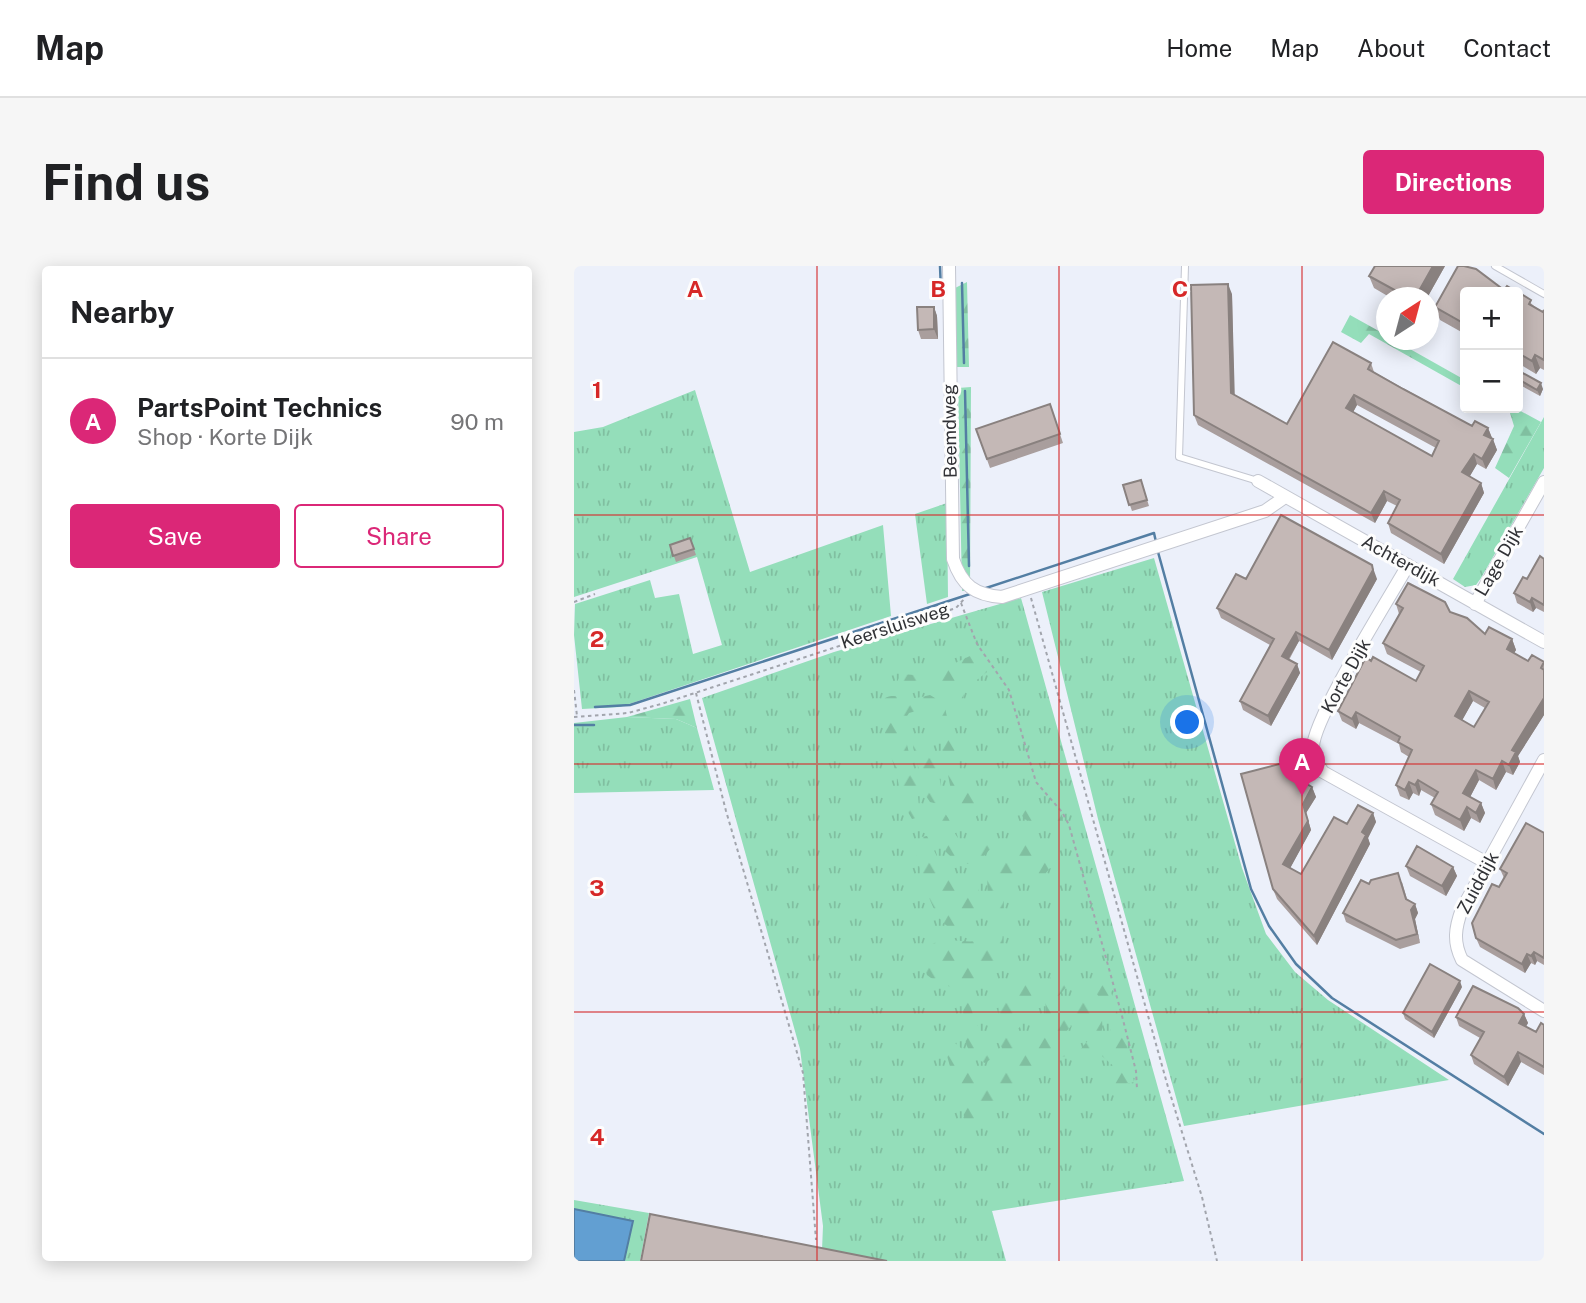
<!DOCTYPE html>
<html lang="en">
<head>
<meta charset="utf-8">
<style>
	:root { --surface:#fff; --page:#f6f6f6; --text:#202124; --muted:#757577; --line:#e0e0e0; --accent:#db2777 }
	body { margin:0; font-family:"Public Sans",sans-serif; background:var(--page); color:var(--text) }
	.controls { position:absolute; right:21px; top:21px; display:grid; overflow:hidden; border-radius:7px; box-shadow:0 4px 18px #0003 }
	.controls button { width:63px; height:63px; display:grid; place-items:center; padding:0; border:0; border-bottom:2px solid var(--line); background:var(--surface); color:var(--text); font:35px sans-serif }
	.compass { position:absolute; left:802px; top:21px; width:63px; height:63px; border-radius:50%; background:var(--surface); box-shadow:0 4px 18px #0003; rotate:36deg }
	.you { position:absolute; left:614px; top:457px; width:24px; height:24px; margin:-18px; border:5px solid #fff; border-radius:50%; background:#1a73e8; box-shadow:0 0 0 10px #1a73e833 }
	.badge { display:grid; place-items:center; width:46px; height:46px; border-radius:50%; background:var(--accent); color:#fff; font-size:23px; font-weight:700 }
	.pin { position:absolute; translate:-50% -58px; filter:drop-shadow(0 2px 4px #0008) }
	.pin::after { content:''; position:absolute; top:37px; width:24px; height:21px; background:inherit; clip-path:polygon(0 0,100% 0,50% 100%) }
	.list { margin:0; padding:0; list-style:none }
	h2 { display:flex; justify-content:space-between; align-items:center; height:91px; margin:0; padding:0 28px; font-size:30px }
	h2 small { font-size:23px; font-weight:400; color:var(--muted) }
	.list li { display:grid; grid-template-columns:46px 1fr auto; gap:21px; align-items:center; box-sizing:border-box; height:126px; padding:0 28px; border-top:2px solid var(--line) }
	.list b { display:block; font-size:26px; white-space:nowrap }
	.list p { margin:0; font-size:23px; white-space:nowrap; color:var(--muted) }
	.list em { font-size:23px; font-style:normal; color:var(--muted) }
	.actions { display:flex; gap:14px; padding:21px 28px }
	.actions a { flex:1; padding:16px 0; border:2px solid var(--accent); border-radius:7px; text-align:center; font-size:24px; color:var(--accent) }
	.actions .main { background:var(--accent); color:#fff }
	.map { position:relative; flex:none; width:970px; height:995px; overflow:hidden; border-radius:7px }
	header { display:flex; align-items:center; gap:42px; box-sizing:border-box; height:98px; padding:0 35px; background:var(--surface); border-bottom:2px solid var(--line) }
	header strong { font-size:33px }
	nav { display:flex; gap:38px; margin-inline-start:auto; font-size:24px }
	.intro { display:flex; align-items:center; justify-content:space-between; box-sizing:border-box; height:168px; padding:0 42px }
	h1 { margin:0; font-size:49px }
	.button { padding:18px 32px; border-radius:7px; background:var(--accent); color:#fff; font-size:24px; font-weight:700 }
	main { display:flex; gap:42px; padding:0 42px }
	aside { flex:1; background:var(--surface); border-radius:7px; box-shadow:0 4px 18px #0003 }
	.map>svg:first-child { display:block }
	.grass { fill:url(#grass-tufts) }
	.forest { fill:url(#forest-firs) }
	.water { fill:#629fd2; stroke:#537ea3; stroke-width:2 }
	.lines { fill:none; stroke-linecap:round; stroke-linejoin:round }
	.stream { stroke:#537ea3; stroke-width:2.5 }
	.lane-casing { stroke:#c3c6d0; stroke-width:8 }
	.street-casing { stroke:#c3c6d0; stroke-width:14 }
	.path { stroke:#a2a5ad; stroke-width:2; stroke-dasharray:3.5 3.5; stroke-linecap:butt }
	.lane { stroke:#fff; stroke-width:6 }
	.street { stroke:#fff; stroke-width:12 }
	.wall { fill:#a99e9d; fill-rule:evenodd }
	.shaded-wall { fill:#89817f }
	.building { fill:#c4b8b6; stroke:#89817f; stroke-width:2; fill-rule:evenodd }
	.grid { fill:none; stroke:#d62828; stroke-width:2; stroke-opacity:0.55 }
	.labels { text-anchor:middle; stroke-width:6; stroke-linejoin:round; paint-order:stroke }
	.street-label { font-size:18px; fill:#313236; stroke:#fdfdfd }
	.grid-label { font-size:23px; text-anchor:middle; font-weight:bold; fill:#d62828; stroke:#fdfdfd; stroke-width:6; stroke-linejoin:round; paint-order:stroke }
</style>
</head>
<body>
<header>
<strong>Map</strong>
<nav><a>Home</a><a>Map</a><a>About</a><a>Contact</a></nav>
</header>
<div class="intro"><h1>Find us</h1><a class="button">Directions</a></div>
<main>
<aside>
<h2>Nearby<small></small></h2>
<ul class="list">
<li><span class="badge">A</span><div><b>PartsPoint Technics</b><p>Shop · Korte Dijk</p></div><em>90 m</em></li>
</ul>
<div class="actions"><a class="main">Save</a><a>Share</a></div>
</aside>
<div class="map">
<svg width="970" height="995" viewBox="0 0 970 995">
	<defs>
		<pattern id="grass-tufts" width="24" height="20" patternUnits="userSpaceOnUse" patternTransform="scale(1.75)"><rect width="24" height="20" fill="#94deba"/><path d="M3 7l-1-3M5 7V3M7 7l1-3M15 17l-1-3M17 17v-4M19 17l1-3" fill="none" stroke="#80bfa0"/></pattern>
		<pattern id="forest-firs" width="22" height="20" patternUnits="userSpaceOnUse" patternTransform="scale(1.75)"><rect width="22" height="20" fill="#94deba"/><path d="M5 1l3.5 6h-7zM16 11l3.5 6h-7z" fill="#80bfa0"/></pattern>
	</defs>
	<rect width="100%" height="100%" fill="#ecf0fa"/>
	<path class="grass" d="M121 124 176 306 309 259 317 350 46 441 8 443 0 369 1 338 76 314 81 332 105 328 119 388 148 379 123 291 0 331V166L29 161Z
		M970 151V202L907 312 902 319 891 321 879 313Z
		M373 237 374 331 353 338 341 248Z
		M580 292 668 602 692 668 721 706 754 734 875 814 610 860 524 553 468 326Z
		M447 332 610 915 418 945 432 995H312L248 984 249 960 226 783 128 432 260 386Z
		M53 451 102 453 123 462 140 524 0 527V457Z
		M0 934 75 947 66 995H50L58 955 0 943Z"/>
	<path class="forest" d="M393 16 395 101H383L381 22Z
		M776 49 812 69 813 74H820L891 114V122L795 68 787 77 767 66Z
		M397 121 396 324 388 325 384 122Z
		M927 142H941L967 156 935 212 921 202 940 160 936 147Z
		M398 389 409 393 413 406 390 424 389 436 393 450 391 453C376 448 384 414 353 418 344 419 339 425 331 426L322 418 327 408 354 410Z
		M356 429 366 435 371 442 389 521 408 536 407 546 397 555 387 551 380 539 363 454 349 443 335 447 328 458 343 520 346 551 338 553 331 541 304 441C311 424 325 432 339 432 345 432 350 430 356 429Z
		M116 433 123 462 102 453 53 451Z
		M341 475C365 480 364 510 369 531L364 538 356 536 352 530 339 481Z
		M453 524 464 539 486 545 489 552 485 559 474 562 450 553 444 542 446 527Z
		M366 544C381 551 375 574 395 578 404 579 411 575 418 575L420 579 406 594 393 598C371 594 357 569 359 548Z
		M353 570 369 603 385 610 402 609 407 614 398 654 389 664C359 670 347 604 341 583L347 571Z
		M452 572C468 575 477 585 476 602L467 613 443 614 430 624 428 688C422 701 410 705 402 716 386 742 409 765 418 787L417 793 411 797C377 782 397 747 385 729 378 718 362 717 353 709L347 692C363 657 395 688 419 668L421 662 414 638 413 607 433 579Z
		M454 704 460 708 456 746 445 762 436 764 424 751 425 740Z
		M531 706 553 779 560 816 539 821 543 803 528 790C544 761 536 744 516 719Z
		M480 708 493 713V720L484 731 482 740 497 760 481 779 491 784 505 785 517 771 513 757 493 748 489 743 493 732 502 726C531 728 538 773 513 788L466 793 461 799 456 822 431 835 416 852 395 868 368 772C392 774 398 809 423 808L432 796 429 783 420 771 426 767C444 778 465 777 471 752 473 741 470 728 471 717Z"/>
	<path class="water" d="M0 943 59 955 50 995H0Z"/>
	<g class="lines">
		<path class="stream" d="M366 0 367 26
			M388 17 390 97
			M391 125 395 300
			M584 286 677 623 695 660 722 698 758 732 970 868
			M409 323 580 267 582 276
			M21 441 56 439 396 328
			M0 459H20"/>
		<g class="lane-casing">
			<path id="lane" d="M611 0 605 191 684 215
				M921 0 970 28"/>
		</g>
		<g class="street-casing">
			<path id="street" d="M375 0 379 293C388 320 401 329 428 331L691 245 711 231
				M684 215 970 376
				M834 299C816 331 738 454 739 482 739 492 744 499 749 506L913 597
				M901 338 970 216
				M970 494 888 643C881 662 879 676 888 694L970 745"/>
		</g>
		<path class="path" d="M457 332 594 821 628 931 643 995
			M0 336 21 328
			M387 337 403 378 435 424 462 516 488 546 495 559 547 746 562 805 563 823
			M0 424 3 450
			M122 427 152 545 229 807 242 974
			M0 451 54 447 87 438 382 342 391 332"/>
		<use href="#lane" class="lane"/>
		<use href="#street" class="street"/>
	</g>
	<path class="wall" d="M871 0 853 32H817L800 22 795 10Z
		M884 0H890L902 3 930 24 933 20 943 26H891V68L866 54 861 41Z
		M944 26 960 40 969 46 970 44V104L966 102 962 108 944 97Z
		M658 28 660 129 713 158 797 97 800 106 898 160 914 162 923 184 912 203 903 198 895 211 907 217 910 227 870 298 817 267 814 257 823 240 813 235 801 257 624 159 620 149ZM783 139 862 182 858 190 779 146Z
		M360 41 363 50 364 73H347L344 64Z
		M944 107 969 123 966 130 944 118Z
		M476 138 489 177 416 202 402 163Z
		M567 214 575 240 558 245 549 219Z
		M116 272 122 289 102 296 96 279Z
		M970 293V346L962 342 959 346 943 337 940 327Z
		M672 313H803L758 394 725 375 715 394 723 398 726 407 697 460 669 444 666 435 696 379 647 352 643 342Z
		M822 338 876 346 911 368 938 373 942 384 940 387 954 395 970 396V449L944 490 946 496 939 509 932 506 922 524 905 514 896 531 907 537 911 547 906 557 897 552 890 565 861 549 857 538 861 532 847 524 845 530 839 527 835 534 826 530 822 519 835 491 827 486 825 478 785 457 782 463 768 455 764 445 842 415 847 406 813 388 809 377 825 348ZM899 435 911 442 900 461 888 454Z
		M722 511 738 521 742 531 732 547 737 564 716 602 727 608 773 558 799 547 802 556 794 572 796 578 743 679 703 633 699 623Z
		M970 567V699L963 695 961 699 957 697 951 707 906 681 902 672 930 612 926 603Z
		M832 600 879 601 883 610 872 630 836 610Z
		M828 616 833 633 841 638 844 647 841 653 846 677 826 683 772 656 769 647 795 618Z
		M888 721 860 772 831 753 829 747Z
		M950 748 954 757 952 761 962 766 970 759V809L947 796 934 820 900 798 897 789 906 772 885 760 882 751Z"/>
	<path class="shaded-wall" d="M859 0H871L853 32H841Z
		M654 18 658 28 661 137 657 127Z
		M360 41 363 50 364 73 360 63Z
		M961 89 966 102 962 108 958 95Z
		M967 117 969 123 966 130 963 124Z
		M780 129 783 139 776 152 772 142Z
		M914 162 918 172 914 179 910 169Z
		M919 173 923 184 912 203 908 193Z
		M900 188 903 198 892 217 888 206Z
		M907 217 910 227 870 298 867 288Z
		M810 225 813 235 801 257 797 247Z
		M798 299 803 313 758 394 755 384Z
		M958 332 962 342 959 346 956 336Z
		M722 366 725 375 711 399 708 390Z
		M938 373 942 384 936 394 933 383Z
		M723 398 726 407 697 460 694 450Z
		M895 425 899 435 885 460 881 450Z
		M970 432V449L944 490 946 496 939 509 935 499 938 484Z
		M782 446 785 457 782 463 778 453Z
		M928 495 932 506 922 524 919 513Z
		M902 504 905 514 893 537 889 527Z
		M844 514 847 524 845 530 841 519Z
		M835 516 839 527 835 534 831 524Z
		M738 521 742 531 732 547 737 564 713 608 709 598 729 538Z
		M907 537 911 547 906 557 902 547Z
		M893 541 897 552 890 565 886 554Z
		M799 547 802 556 794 572 796 578 743 679 740 670 788 566Z
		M879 601 883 610 872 630 868 620Z
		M841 638 844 647 841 653 846 677 837 644Z
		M960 686 963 695 961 699 957 690Z
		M953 688 957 697 951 707 948 698Z
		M886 715 888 721 860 772 858 766Z
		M950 748 954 757 948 766 945 757Z
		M944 786 947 796 934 820 930 811Z"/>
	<path class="building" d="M801 0H859L841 32H835L795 10Z
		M884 0H890L902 3 930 24 933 20 943 26H891V58L861 41Z
		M654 18 657 127 713 158 759 76 797 97 794 103 829 123 898 160 901 155 914 162 910 169 919 173 908 193 900 188 888 206 907 217 867 288 814 257 826 234 810 225 797 247 620 149 617 19ZM780 129 865 175 858 190 772 142Z
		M944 26 957 34 955 38 969 46 970 44V94L961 89 958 95 944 87Z
		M343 41H360V63L344 64Z
		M945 105 967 117 963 124 944 113V107Z
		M476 138 486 168 413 193 402 163Z
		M567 214 573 234 555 239 549 219Z
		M707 249 798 299 799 304 755 384 722 366 708 390 723 398 694 450 666 435 700 373 643 342 662 308 672 313Z
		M116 272 120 283 99 290 96 279Z
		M966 290 970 293V339L958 332 956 336 940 327 949 311 953 313Z
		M834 317 871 336 876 346 893 352 911 368 915 361 938 373 933 383 954 395 958 389 970 396 967 402 970 404V432L938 484 942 486 935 499 928 495 919 513 902 504 889 527 907 537 902 547 893 541 886 554 857 538 864 526 844 514 841 519 835 516 831 524 822 519 838 484 824 476 826 471 782 446 778 453 764 445 792 391 797 395 799 391 842 415 850 400 809 377 829 342 822 338ZM895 425 915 436 900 461 881 450Z
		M717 495 722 511 730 509 733 518 738 521 729 538 734 555 709 598 727 608 760 551 773 558 784 539 799 547 788 566 792 569 740 670 699 623 667 508Z
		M952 557 970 567V692L960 686 957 690 953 688 948 698 902 672 898 657 918 618 925 621 933 607 926 603Z
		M843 580 879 601 868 620 832 600Z
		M824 607 832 633 841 638 837 644 843 668 822 674 769 647 787 614 795 618 797 614Z
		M856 698 886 715 858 766 829 747Z
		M899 720 944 742 950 748 945 757 962 766 967 757 970 759V801L944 786 930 811 897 789 910 766 882 751Z
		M76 948 313 995H67Z"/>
	<path class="grid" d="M243 0V995M485 0V995M728 0V995M0 249H970M0 498H970M0 746H970"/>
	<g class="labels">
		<g class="street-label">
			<text transform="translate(376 165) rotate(-91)" y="6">Beemdweg</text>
			<text transform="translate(827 295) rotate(29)" y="6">Achterdijk</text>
			<text transform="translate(925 295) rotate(-60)" y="6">Lage Dijk</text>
			<text transform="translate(321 360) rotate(-18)" y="6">Keersluisweg</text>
			<text transform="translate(772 410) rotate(-61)" y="6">Korte Dijk</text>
			<text transform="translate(904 617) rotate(-62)" y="6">Zuiddijk</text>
		</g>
	</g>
	<g class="grid-label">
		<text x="121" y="31">A</text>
		<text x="364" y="31">B</text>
		<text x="606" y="31">C</text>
		<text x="23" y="132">1</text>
		<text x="23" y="381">2</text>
		<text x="23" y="630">3</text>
		<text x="23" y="879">4</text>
	</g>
</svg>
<div class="controls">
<button>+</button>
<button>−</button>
</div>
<svg class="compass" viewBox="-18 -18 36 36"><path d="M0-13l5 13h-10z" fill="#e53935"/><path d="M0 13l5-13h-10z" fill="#757577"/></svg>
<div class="you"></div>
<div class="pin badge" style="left:728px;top:530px">A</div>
</div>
</main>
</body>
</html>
